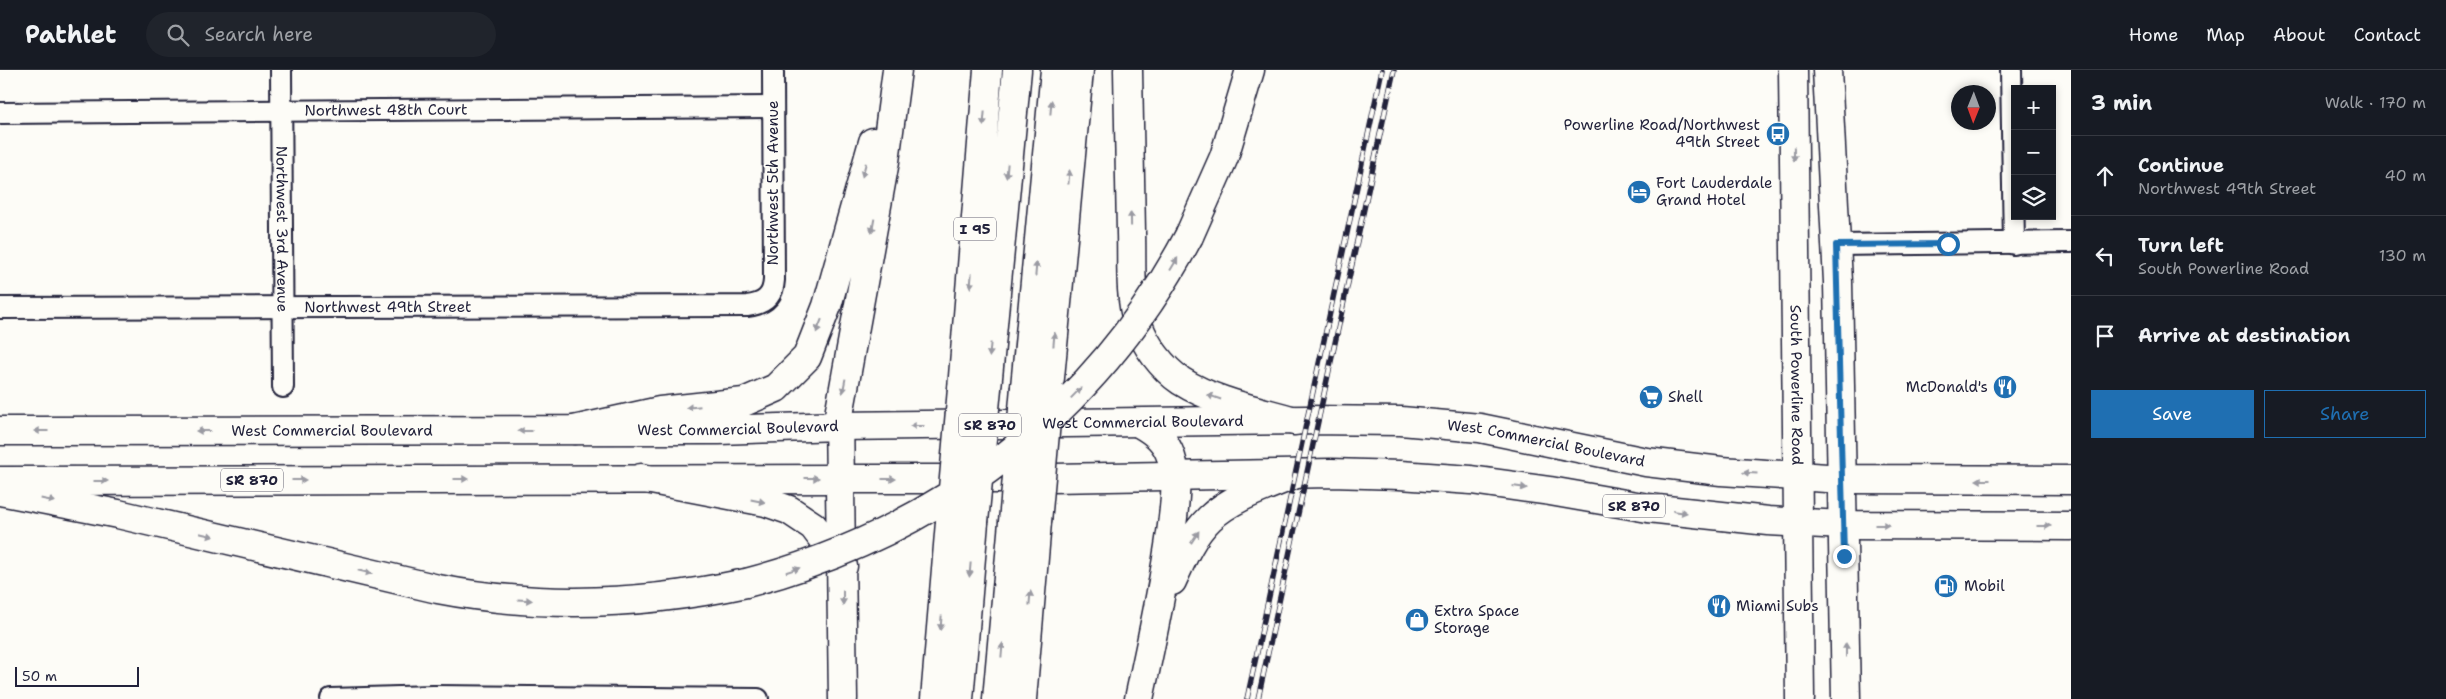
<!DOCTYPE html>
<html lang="en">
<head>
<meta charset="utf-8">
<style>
	:root { --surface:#171b24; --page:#20242c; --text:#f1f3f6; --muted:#9ea1a6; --line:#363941; --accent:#1f6fb2 }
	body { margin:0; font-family:"Shantell Sans",sans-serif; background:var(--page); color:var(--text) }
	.controls { position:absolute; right:15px; top:15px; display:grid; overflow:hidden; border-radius:0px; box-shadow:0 2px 8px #0003 }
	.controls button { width:45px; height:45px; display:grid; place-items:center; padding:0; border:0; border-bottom:1px solid var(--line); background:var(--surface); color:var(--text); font:25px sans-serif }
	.compass { position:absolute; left:1951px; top:15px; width:45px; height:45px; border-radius:50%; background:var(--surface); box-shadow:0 2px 8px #0003; rotate:181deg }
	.scale { position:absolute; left:15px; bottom:12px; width:124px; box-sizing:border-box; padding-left:5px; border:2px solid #22223b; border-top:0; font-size:14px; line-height:18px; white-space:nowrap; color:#22223b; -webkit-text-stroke:4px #fdfcf7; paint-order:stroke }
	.stop { position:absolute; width:15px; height:15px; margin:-11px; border:4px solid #1f6fb2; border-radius:50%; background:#fff }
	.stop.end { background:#1f6fb2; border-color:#fff; box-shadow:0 1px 5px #0008 }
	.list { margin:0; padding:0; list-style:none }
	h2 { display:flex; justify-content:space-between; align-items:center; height:65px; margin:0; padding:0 20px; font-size:21px }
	h2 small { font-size:16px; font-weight:400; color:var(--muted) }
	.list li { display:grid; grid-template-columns:32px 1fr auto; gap:15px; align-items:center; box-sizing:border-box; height:80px; padding:0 20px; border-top:1px solid var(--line) }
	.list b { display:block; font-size:19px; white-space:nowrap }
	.list p { margin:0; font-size:16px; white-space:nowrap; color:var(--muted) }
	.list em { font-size:16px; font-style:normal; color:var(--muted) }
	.actions { display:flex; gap:10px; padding:15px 20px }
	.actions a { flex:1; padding:11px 0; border:1px solid var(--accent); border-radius:0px; text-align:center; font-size:18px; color:var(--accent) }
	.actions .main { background:var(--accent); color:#fff }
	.icon { flex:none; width:28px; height:28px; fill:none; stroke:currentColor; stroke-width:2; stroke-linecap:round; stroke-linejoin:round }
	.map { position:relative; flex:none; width:2071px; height:629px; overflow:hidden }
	header { display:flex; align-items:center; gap:30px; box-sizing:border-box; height:70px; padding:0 25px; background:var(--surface); border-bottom:1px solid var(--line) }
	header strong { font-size:24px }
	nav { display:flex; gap:28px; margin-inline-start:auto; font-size:18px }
	.search { width:350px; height:45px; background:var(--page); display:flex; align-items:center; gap:12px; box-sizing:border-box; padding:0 18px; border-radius:28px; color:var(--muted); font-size:19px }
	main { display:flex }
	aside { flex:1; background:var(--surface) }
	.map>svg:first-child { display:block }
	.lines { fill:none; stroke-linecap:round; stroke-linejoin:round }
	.minor-casing { stroke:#22223b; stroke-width:24 }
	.secondary-casing { stroke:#22223b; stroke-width:31 }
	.primary-casing { stroke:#22223b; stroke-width:31 }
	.trunk-casing { stroke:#22223b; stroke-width:31 }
	.motorway-casing { stroke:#22223b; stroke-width:31 }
	.minor { stroke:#fdfcf7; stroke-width:20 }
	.secondary { stroke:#fdfcf7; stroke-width:28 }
	.primary { stroke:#fdfcf7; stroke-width:28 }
	.trunk { stroke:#fdfcf7; stroke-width:28 }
	.motorway { stroke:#fdfcf7; stroke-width:28 }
	.rail-casing { stroke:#22223b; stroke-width:5.5 }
	.rail { stroke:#fdfcf7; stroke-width:4; stroke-dasharray:11; stroke-linecap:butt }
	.motorway-bridge-casing { stroke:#22223b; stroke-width:31; stroke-linecap:butt }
	.motorway-bridge { stroke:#fdfcf7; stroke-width:28 }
	.oneway { fill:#9a9aa2 }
	.route { stroke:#1f6fb2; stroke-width:6 }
	.labels { text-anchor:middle; stroke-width:4; stroke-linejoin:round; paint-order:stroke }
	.shield { fill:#fdfcf7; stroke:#646373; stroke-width:1 }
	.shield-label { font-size:14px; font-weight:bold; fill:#22223b }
	.street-label { font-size:15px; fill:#22223b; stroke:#fdfcf7 }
	.poi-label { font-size:15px; fill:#22223b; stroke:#fdfcf7; text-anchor:start }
</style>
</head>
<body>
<header>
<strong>Pathlet</strong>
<div class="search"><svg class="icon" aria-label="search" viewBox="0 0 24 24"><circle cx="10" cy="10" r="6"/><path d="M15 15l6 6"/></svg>Search here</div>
<nav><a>Home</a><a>Map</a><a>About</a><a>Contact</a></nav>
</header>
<main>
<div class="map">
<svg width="2071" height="629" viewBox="0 0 2071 629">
	<rect width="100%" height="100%" fill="#fdfcf7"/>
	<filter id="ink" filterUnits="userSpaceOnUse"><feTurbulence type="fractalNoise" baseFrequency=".02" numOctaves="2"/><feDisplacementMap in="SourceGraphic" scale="10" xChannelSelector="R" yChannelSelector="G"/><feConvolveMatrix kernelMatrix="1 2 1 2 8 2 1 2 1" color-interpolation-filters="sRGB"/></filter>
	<g filter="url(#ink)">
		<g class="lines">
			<g class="minor-casing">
				<g id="minor">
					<path id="s1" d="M281 0 283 317"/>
					<path d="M2011 0 2014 174"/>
					<path id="s2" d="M0 43 773 37"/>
					<path d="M1836 175 2071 172"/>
					<path id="s3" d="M0 238 747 236C764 234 773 227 774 210L773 0"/>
					<path d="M331 629 433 626 758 629"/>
				</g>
			</g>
			<g class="secondary-casing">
				<g id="secondary">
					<path id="s4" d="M1793 0 1800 629"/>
					<path d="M1827 0 1838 212 1846 629"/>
				</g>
			</g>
			<g class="primary-casing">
				<g id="primary">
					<path id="s5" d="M0 361 719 360 839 356"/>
					<path d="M0 411 841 409"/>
				</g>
			</g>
			<g class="trunk-casing">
				<g id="trunk">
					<path id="s6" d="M839 356 1307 350 1401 351 1480 358 1646 392 1721 401 1842 409 2071 410"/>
					<path d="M841 409H999L1331 403 1400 405 1471 410 1550 421 1648 438 1768 451 1843 455 2071 456"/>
				</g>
			</g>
			<g class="motorway-casing">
				<path id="motorway" d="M1128 0C1129 54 1130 109 1131 163 1132 192 1129 225 1138 254 1145 275 1162 298 1181 311 1214 332 1257 340 1295 351
					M1189 166 1224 87 1250 0
					M1025 317 1055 0
					M987 318 1017 0
					M1049 318 1079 0
					M962 319 988 0
					M574 360 660 341 744 332 776 318 807 287 827 236 873 72
					M641 408 766 432 789 440 813 456 843 496
					M0 421 118 444 438 519C541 539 644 535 746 513
					M1172 511C1182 489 1192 465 1210 448 1232 427 1268 416 1296 404
					M843 629 839 345 885 91 897 0
					M935 629 950 452
					M959 629 974 452
					M997 629 1013 452
					M1022 629 1037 452
					M1139 629C1151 574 1163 519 1171 463 1174 439 1179 410 1171 387 1166 371 1155 362 1141 354"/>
			</g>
			<use href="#minor" class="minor"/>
			<use href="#secondary" class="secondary"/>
			<use href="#primary" class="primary"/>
			<use href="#trunk" class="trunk"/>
			<use href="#motorway" class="motorway"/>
			<g class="rail-casing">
				<path id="rail" d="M1247 629 1382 0
					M1258 629 1394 0"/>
			</g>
			<use href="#rail" class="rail"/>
			<g class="motorway-bridge-casing">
				<path id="motorway-bridge" d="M950 452 962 319
					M974 452 987 318
					M1013 452 1025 317
					M1037 452 1049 318
					M746 513C938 463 1096 342 1189 166"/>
			</g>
			<use href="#motorway-bridge" class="motorway-bridge"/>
		</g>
		<defs><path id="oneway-solid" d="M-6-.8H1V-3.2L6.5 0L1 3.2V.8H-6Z" transform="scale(1.25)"/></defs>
		<g class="oneway">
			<use href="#oneway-solid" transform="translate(1051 37) rotate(-85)"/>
			<use href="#oneway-solid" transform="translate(984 49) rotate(95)"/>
			<use href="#oneway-solid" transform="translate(1794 84) rotate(89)"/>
			<use href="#oneway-solid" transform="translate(864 100) rotate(105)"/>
			<use href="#oneway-solid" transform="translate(1007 101) rotate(95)"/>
			<use href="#oneway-solid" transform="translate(1069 107) rotate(-85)"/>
			<use href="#oneway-solid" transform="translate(1131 149) rotate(-91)"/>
			<use href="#oneway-solid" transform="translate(873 156) rotate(100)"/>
			<use href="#oneway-solid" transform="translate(1174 194) rotate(-59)"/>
			<use href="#oneway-solid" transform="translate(1036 199) rotate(-85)"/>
			<use href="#oneway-solid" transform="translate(971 211) rotate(95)"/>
			<use href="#oneway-solid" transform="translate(819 256) rotate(112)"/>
			<use href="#oneway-solid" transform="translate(1054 269) rotate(-85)"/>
			<use href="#oneway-solid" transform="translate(990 280) rotate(95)"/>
			<use href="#oneway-solid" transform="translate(844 316) rotate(101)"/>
			<use href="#oneway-solid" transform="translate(1076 323) rotate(-46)"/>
			<use href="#oneway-solid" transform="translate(1214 327) rotate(-161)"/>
			<use href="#oneway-solid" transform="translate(693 337) rotate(174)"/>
			<use href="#oneway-solid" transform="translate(917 356) rotate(180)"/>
			<use href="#oneway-solid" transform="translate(41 361) rotate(180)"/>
			<use href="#oneway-solid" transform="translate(203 361) rotate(180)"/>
			<use href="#oneway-solid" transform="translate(525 361) rotate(180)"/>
			<use href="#oneway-solid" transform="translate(1750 403) rotate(-176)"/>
			<use href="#oneway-solid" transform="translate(812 408)"/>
			<use href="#oneway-solid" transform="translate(461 409)"/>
			<use href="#oneway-solid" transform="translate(889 409)"/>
			<use href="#oneway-solid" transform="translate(299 410)"/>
			<use href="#oneway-solid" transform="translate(1983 410) rotate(-180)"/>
			<use href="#oneway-solid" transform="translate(101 411)"/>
			<use href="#oneway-solid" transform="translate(1520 417) rotate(8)"/>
			<use href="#oneway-solid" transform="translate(48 430) rotate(11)"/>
			<use href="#oneway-solid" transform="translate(758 431) rotate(11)"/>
			<use href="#oneway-solid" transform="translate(1680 442) rotate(7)"/>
			<use href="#oneway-solid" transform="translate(1882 455)"/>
			<use href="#oneway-solid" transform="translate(2044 456)"/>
			<use href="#oneway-solid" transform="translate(207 465) rotate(13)"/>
			<use href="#oneway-solid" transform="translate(1195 467) rotate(-57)"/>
			<use href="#oneway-solid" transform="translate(793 500) rotate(-18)"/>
			<use href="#oneway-solid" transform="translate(970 500) rotate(95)"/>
			<use href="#oneway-solid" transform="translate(365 502) rotate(13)"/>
			<use href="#oneway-solid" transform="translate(843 528) rotate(90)"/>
			<use href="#oneway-solid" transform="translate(1030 528) rotate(-85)"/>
			<use href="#oneway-solid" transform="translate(525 530) rotate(3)"/>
			<use href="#oneway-solid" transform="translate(941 553) rotate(95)"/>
			<use href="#oneway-solid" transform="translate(1002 580) rotate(-85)"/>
			<use href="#oneway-solid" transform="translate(1846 580) rotate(-90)"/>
		</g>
	</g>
	<g class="lines" filter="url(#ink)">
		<path class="route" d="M1844 486 1836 175 1948 174"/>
	</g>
	<defs>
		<g id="bus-disc" transform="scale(1.25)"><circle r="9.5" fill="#1f6fb2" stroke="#fdfcf7"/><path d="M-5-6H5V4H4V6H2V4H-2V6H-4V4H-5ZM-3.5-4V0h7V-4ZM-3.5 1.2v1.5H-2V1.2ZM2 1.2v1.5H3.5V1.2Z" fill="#fff"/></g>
		<g id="hotel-disc" transform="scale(1.25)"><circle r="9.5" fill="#1f6fb2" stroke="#fdfcf7"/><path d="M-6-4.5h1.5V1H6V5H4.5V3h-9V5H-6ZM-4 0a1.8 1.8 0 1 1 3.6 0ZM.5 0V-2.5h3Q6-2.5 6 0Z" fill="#fff"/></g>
		<g id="restaurant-disc" transform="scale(1.25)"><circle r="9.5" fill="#1f6fb2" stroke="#fdfcf7"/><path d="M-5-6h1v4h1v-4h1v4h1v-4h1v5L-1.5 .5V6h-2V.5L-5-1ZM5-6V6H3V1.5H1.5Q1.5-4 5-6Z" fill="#fff"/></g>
		<g id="supermarket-disc" transform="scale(1.25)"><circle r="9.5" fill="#1f6fb2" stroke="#fdfcf7"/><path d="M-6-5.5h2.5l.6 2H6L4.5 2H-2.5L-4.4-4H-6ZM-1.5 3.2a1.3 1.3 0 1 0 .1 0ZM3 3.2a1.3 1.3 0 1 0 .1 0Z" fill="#fff"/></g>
		<g id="fuel-disc" transform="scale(1.25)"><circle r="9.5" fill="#1f6fb2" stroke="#fdfcf7"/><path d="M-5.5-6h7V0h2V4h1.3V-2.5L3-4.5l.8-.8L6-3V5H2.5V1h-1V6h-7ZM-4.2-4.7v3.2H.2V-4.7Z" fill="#fff"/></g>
		<g id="shop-disc" transform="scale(1.25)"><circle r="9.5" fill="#1f6fb2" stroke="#fdfcf7"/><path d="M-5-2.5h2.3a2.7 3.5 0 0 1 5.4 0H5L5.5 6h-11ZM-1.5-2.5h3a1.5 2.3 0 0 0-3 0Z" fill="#fff"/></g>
	</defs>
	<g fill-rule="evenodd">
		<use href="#bus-disc" x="1778" y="64"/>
		<use href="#hotel-disc" x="1639" y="122"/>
		<use href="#restaurant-disc" x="2005" y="317"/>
		<use href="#supermarket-disc" x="1651" y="327"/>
		<use href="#fuel-disc" x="1946" y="516"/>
		<use href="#restaurant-disc" x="1719" y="536"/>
		<use href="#shop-disc" x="1417" y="550"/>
	</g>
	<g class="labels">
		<g class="shield">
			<rect x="954" y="147.5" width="42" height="23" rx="4"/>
			<rect x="959" y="343.5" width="62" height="23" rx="4"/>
			<rect x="221" y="398.5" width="62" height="23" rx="4"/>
			<rect x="1603" y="424.5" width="62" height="23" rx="4"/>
		</g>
		<g class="shield-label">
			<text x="975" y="164">I 95</text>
			<text x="990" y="360">SR 870</text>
			<text x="252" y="415">SR 870</text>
			<text x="1634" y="441">SR 870</text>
		</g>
		<g class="street-label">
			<text dy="5" stroke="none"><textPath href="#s2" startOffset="386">Northwest 48th Court</textPath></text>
			<text transform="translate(773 113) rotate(-90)" y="5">Northwest 5th Avenue</text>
			<text dy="5" stroke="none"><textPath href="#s1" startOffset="159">Northwest 3rd Avenue</textPath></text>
			<text dy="5" stroke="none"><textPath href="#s3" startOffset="388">Northwest 49th Street</textPath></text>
			<text dy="5" stroke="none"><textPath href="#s4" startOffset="315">South Powerline Road</textPath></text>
			<text dy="5" stroke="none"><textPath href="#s6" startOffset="304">West Commercial Boulevard</textPath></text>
			<text dy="5" stroke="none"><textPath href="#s5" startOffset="738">West Commercial Boulevard</textPath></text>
			<text dy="5" stroke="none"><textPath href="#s5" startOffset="332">West Commercial Boulevard</textPath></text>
			<text dy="5" stroke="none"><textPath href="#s6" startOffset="709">West Commercial Boulevard</textPath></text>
		</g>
		<g class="poi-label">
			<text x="1760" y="60" text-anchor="end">Powerline Road/Northwest<tspan x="1760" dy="17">49th Street</tspan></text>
			<text x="1656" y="118">Fort Lauderdale<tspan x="1656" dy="17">Grand Hotel</tspan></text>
			<text x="1988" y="322" text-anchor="end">McDonald's</text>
			<text x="1668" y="332">Shell</text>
			<text x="1964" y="521">Mobil</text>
			<text x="1736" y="541">Miami Subs</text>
			<text x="1434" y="546">Extra Space<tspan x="1434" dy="17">Storage</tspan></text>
		</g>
	</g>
</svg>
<div class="controls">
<button>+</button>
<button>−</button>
<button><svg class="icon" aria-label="layers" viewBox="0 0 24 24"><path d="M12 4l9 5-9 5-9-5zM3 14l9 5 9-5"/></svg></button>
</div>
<svg class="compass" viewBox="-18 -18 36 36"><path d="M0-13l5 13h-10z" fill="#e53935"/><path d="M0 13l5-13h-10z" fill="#9ea1a6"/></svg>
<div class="scale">50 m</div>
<div class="stop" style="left:1948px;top:174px"></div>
<div class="stop end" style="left:1844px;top:486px"></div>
</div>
<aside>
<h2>3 min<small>Walk · 170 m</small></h2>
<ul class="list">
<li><svg class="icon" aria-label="ahead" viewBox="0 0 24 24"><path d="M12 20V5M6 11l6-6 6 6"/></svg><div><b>Continue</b><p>Northwest 49th Street</p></div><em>40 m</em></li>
<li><svg class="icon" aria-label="left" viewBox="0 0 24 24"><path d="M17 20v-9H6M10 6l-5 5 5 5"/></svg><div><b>Turn left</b><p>South Powerline Road</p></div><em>130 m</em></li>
<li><svg class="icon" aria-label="arrive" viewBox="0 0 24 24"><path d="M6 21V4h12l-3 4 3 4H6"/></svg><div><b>Arrive at destination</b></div></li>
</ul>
<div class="actions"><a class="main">Save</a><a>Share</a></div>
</aside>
</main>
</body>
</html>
